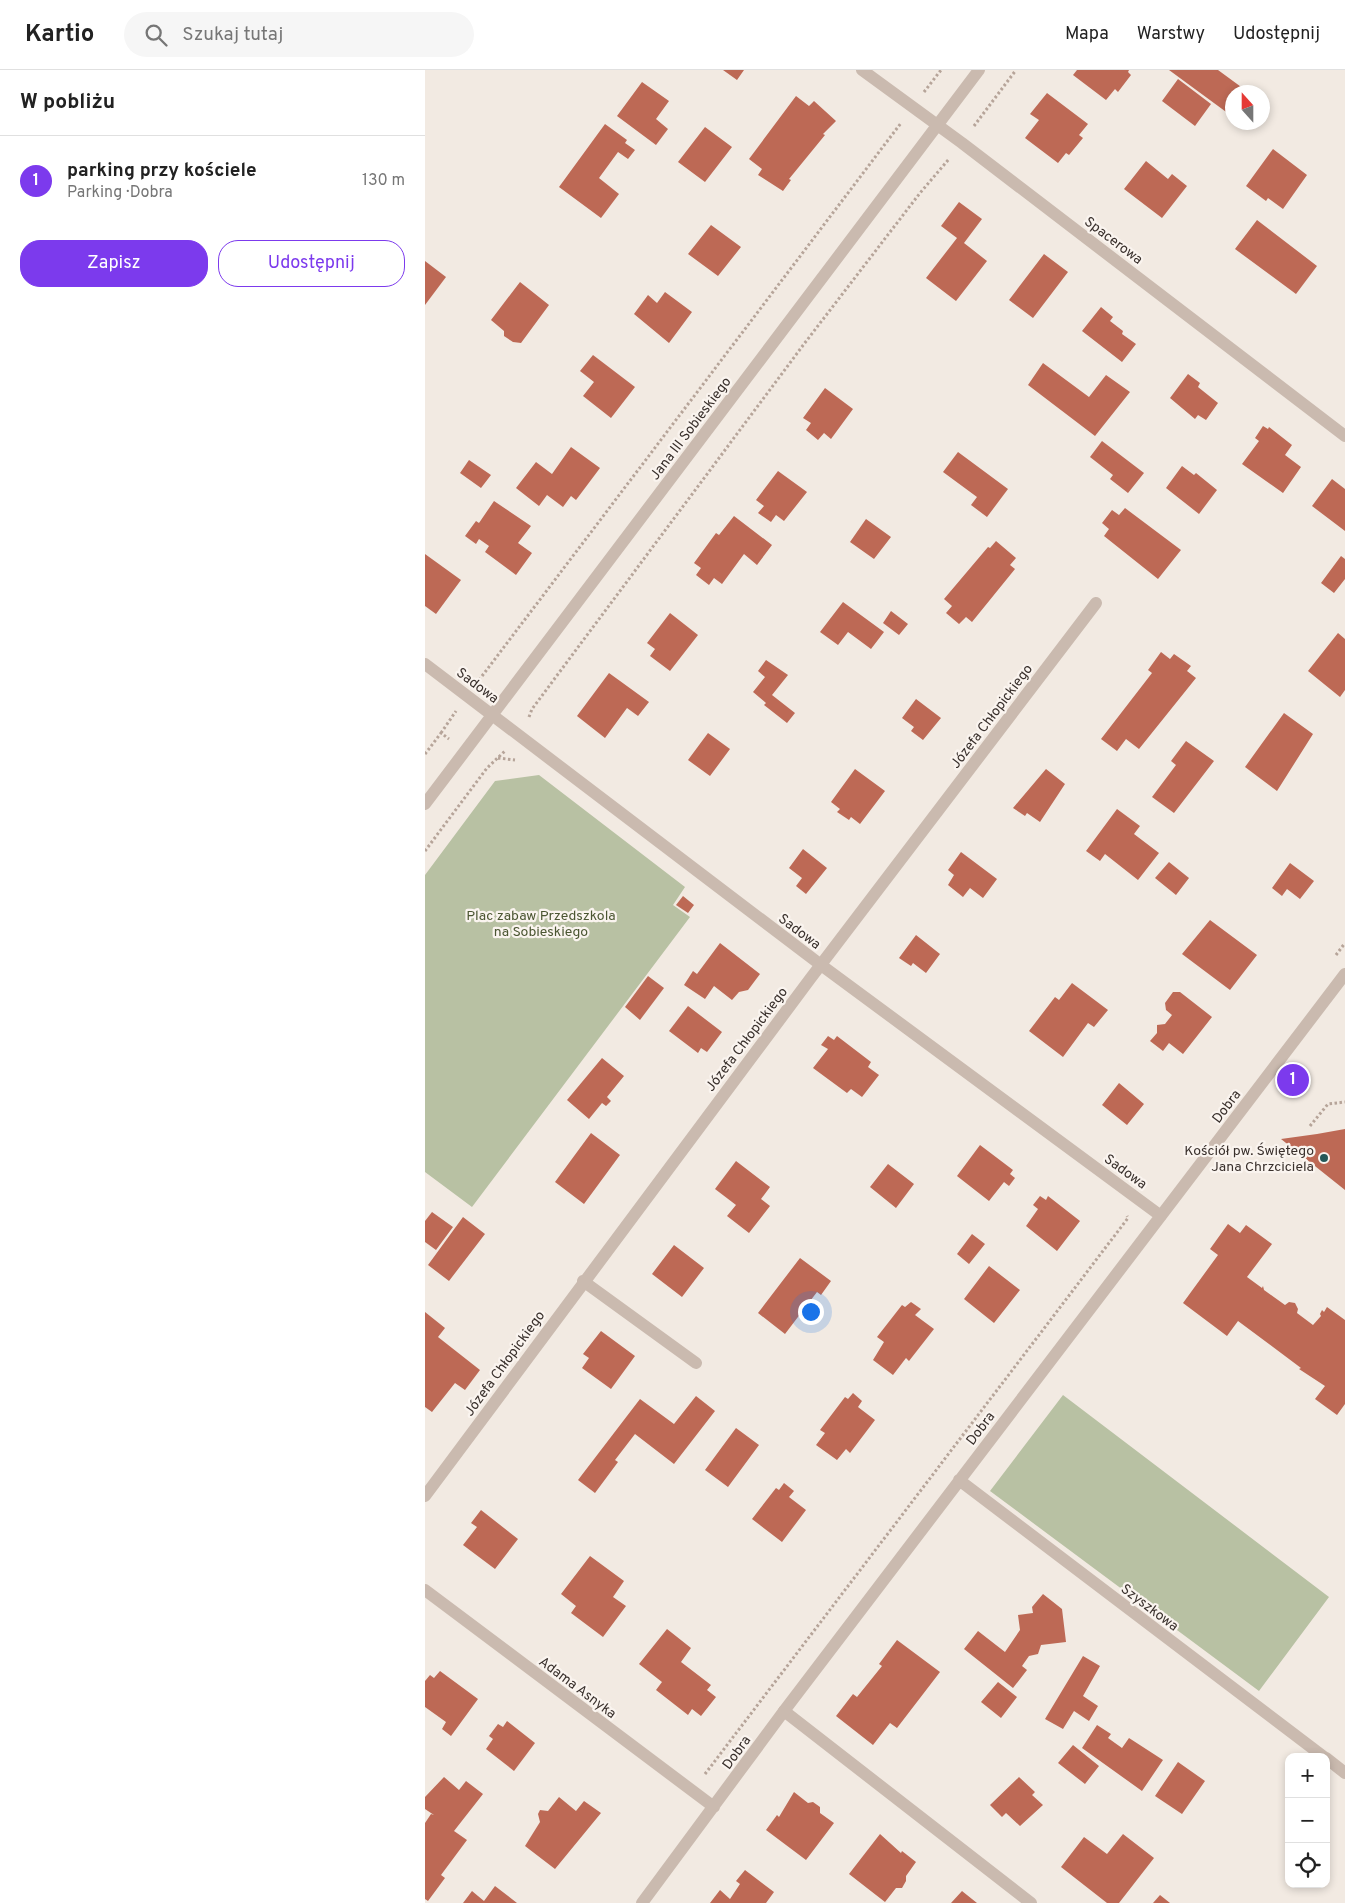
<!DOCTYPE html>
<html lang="pl">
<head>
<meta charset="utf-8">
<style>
	:root { --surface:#fff; --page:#f6f6f6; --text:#222; --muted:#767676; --line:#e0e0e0; --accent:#7c3aed }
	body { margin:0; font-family:Overpass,sans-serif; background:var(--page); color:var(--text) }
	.controls { position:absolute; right:15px; bottom:15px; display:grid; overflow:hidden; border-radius:10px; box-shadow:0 2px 8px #0003 }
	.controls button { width:45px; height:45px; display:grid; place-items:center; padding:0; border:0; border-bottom:1px solid var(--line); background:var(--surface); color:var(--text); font:25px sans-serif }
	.compass { position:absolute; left:800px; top:15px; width:45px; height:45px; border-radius:50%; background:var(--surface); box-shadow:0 2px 8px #0003; rotate:339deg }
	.you { position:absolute; left:385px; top:1241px; width:18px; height:18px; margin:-12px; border:4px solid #fff; border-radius:50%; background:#1a73e8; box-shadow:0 0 0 8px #1a73e833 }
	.badge { display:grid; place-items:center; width:32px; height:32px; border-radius:50%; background:var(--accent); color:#fff; font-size:16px; font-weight:700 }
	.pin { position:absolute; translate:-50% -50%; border:2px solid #fff; box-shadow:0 1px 5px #0006 }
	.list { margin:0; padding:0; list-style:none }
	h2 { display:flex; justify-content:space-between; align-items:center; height:65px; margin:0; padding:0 20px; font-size:21px }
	h2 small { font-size:16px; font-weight:400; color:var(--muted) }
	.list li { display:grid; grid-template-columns:32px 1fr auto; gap:15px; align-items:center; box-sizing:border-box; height:90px; padding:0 20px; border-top:1px solid var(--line) }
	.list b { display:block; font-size:19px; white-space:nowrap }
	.list p { margin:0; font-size:16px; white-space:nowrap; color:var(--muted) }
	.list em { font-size:16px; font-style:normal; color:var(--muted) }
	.actions { display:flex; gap:10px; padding:15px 20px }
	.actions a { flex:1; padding:11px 0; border:1px solid var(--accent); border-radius:20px; text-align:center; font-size:18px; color:var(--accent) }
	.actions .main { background:var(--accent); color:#fff }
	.icon { flex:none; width:28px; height:28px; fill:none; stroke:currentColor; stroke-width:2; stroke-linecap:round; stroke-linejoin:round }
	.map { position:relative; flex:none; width:920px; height:1833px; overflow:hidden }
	header { display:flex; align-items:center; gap:30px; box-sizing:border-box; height:70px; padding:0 25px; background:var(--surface); border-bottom:1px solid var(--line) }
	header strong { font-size:24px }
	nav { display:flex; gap:28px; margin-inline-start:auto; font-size:18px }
	.search { width:350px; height:45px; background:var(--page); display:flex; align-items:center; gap:12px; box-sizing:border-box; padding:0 18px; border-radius:28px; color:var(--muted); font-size:19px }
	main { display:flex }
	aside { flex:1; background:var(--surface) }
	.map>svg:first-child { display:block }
	.green { fill:#b8c1a3 }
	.building { fill:#bd6955 }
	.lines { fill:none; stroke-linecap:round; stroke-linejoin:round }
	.path { stroke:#b6a499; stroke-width:3; stroke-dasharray:2.5 2.5; stroke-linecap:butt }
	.lane { stroke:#cabaaf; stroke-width:12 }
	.street { stroke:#cabaaf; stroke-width:12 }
	.poi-dot { fill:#245858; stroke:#faf4ef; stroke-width:2 }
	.labels { text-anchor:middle; stroke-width:4.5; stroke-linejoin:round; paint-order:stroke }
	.street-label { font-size:14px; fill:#39302c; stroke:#faf4ef }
	.park-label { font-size:14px; fill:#4b5632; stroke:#faf4ef }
	.poi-label { font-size:14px; fill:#39302c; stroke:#faf4ef; text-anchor:end }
</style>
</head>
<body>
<header>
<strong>Kartio</strong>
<div class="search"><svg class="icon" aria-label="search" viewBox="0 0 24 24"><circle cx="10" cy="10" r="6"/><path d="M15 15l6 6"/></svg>Szukaj tutaj</div>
<nav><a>Mapa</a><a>Warstwy</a><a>Udostępnij</a></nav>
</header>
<main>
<aside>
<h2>W pobliżu<small></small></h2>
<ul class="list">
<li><span class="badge">1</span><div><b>parking przy kościele</b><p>Parking · Dobra</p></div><em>130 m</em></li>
</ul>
<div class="actions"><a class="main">Zapisz</a><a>Udostępnij</a></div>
</aside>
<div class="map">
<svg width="920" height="1833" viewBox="0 0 920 1833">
	<rect width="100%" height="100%" fill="#f2eae2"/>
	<path class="green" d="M114 705 260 817 248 835 265 847 47 1137 0 1102V805L70 711Z
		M638 1325 904 1527 834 1621 565 1421Z"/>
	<path class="building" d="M298 0H319L312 10Z
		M652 0H704L703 2 706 5 693 22 690 19 681 30 648 5Z
		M744 0H793L823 22H808V47Z
		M753 9 786 34 770 56 737 31Z
		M217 12 244 31 231 49 243 59 231 75 192 46Z
		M622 23 663 54 654 65 658 68 644 85 641 83 633 93 600 68 614 50 605 44Z
		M371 26 384 36 389 31 411 51 398 64 400 65 364 109 366 110 358 121 333 105 337 99 324 89Z
		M180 54 202 70 200 73 210 80 203 89 193 82 174 108 194 124 176 148 134 117Z
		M280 57 307 77 280 112 253 92Z
		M848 79 882 105 858 139 843 128 841 131 821 116Z
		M721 91 743 109 747 104 762 116 737 148 699 119Z
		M534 132 557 149 539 173 562 191 531 231 501 208 532 168 516 156Z
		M832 150 892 196 871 224 810 179Z
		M286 155 316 177 293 206 263 184Z
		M619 184 643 202 608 248 584 230Z
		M0 191 21 207 0 235Z
		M95 212 124 235 96 273 88 272 79 266V261L66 250Z
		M240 222 267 242 244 273 209 244 223 225 232 233Z
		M676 237 688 247 685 251 698 261 697 264 711 274 697 292 657 261Z
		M168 285 210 317 186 348 158 326 169 312 155 301Z
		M618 293 664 327 681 305 705 322 670 366 603 315Z
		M763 304 775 313 773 317 793 333 781 350 773 345 770 349 745 328Z
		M400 318 428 339 406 369 399 363 393 370 381 360 386 353 378 348Z
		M838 356 843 359 844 357 867 375 860 385 876 397 858 423 817 394 834 371 830 368Z
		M677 371 719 403 703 423 685 409 688 405 665 387Z
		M146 377 175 398 151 430 146 426 138 437 122 425 114 436 91 418 111 392 127 404Z
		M533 382 583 419 562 447 546 435 552 427 518 402Z
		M44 390 66 405 56 418 35 403Z
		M757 396 769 405 771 403 792 420 774 444 741 418Z
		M353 401 382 422 359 451 351 445 346 452 333 443 339 436 331 430Z
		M907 409 920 419V461L887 436Z
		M69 431 106 456 93 473 107 483 91 505 60 482 64 476 54 469 51 474 40 466 51 451 54 453Z
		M700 438 756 480 733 509 679 466 684 459 677 453 687 440 694 445Z
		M309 446 347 475 332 495 319 484 297 514 289 508 284 515 271 505 276 498 269 493 291 463 294 465Z
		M441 449 466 467 449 489 425 472Z
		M571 471 591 488 585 495 590 499 547 552 541 547 534 554 521 543 527 536 519 529 563 477 565 478Z
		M0 484 36 510 11 544 0 536Z
		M916 486 920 489V509L909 523 896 513Z
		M418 532 459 562 446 579 423 562 413 575 395 562Z
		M466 541 483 554 474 565 458 553Z
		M245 543 273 565 245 601 225 586 230 579 222 573Z
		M913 563 920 569V620L915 627 883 601Z
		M736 582 745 589 749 584 766 596 762 601 771 608 714 679 701 669 692 681 676 669 727 603 723 600Z
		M341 590 363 605 347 625 370 643 362 653 339 635 341 633 328 622 340 607 333 601Z
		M184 603 224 632 213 646 202 638 180 668 152 646Z
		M491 629 516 648 498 670 486 661 489 657 477 648Z
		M859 643 888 664 852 721 820 697Z
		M283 663 305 679 285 706 263 690Z
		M761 671 789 691 749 743 727 727 751 695 746 691Z
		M430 699 460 721 435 754 426 747 424 750 412 742 415 739 406 732Z
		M621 699 640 714 615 752 602 743 600 746 588 738Z
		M692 739 715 756 709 764 734 783 713 810 680 784 675 791 661 781Z
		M378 779 402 798 381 824 371 816 377 808 364 798Z
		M536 782 572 809 558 828 545 818 538 827 523 815 529 805 523 800Z
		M744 792 764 808 751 825 730 808Z
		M865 793 889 811 875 829 862 819 857 826 847 818Z
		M258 826 269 835 263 843 251 835Z
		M785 850 832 885 805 920 757 884Z
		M491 865 515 884 501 903 488 893 486 896 474 888Z
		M295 873 335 904 323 920 314 922 307 930 289 916 280 929 259 915 268 901 272 904Z
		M223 906 239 918 215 950 200 937Z
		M647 913 683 940 669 957 663 953 638 987 604 961 630 927 634 930Z
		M748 922H755L787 947 758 984 744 973 738 981 725 971 732 963V955L740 954 747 945 741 940 740 933Z
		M263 936 297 962 282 982 276 978 273 983 244 961Z
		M403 966 409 970 412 966 446 992 443 997 454 1005 437 1027 426 1019 422 1023 388 998 403 979 396 975Z
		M177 988 199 1006 182 1027 186 1031 181 1036 177 1033 164 1049 142 1030Z
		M694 1013 719 1034 702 1055 677 1035Z
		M920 1059V1120L856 1069 892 1064Z
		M166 1063 195 1085 159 1134 130 1112Z
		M555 1075 588 1100 585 1104 590 1108 584 1116 579 1112 564 1131 532 1106Z
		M311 1091 345 1117 336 1129 345 1136 324 1163 302 1146 311 1135 290 1119Z
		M463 1094 489 1114 471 1138 445 1117Z
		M615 1126 621 1130 623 1126 655 1151 632 1181 601 1156 613 1139 608 1135Z
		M7 1142 28 1157 11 1180 0 1172V1151Z
		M38 1147 60 1164 24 1211 3 1195Z
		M803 1154 815 1163 821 1155 847 1174 822 1207 837 1218 838 1216 839 1220 860 1235 864 1232 870 1233 873 1239 872 1243 888 1255 896 1246 895 1244 897 1240 899 1242 902 1237 920 1250V1334L912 1345 890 1329 900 1316 874 1299 876 1298 813 1251 802 1266 758 1233 793 1185 785 1179Z
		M547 1164 560 1174 544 1194 532 1184Z
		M249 1175 279 1198 257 1227 227 1204Z
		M375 1188 406 1211 396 1225 392 1222 360 1264 333 1243Z
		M564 1196 595 1220 569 1253 539 1229Z
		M486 1232 496 1239 490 1245 509 1259 484 1291 481 1288 468 1305 448 1290 459 1272 452 1267 477 1235 480 1237Z
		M0 1242 20 1258 13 1267 55 1300 40 1320 30 1313 7 1342 0 1337Z
		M176 1261 210 1286 186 1319 157 1298 164 1288 158 1284Z
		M428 1323 437 1331 433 1337 450 1350 425 1383 421 1379 412 1390 391 1375 400 1363 395 1360 420 1327 423 1329Z
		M271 1326 290 1341 249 1394 210 1364 190 1390 193 1392 170 1423 153 1410 215 1329 249 1354Z
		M311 1358 334 1375 303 1417 280 1400Z
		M359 1413 369 1421 364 1427 381 1440 357 1472 327 1449 351 1418 354 1420Z
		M56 1440 93 1469 70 1499 38 1475 52 1457 46 1453Z
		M165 1486 199 1511 188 1527 201 1536 178 1567 146 1543 151 1536 136 1524Z
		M618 1524 637 1539 641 1572 616 1575 613 1584 604 1586 597 1596 602 1600 588 1618 539 1579 553 1561 580 1582 595 1560 593 1545 608 1543 607 1537Z
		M242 1559 266 1578 256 1592 286 1615 282 1620 291 1627 276 1646 267 1639 263 1645 231 1620 237 1612 214 1594Z
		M472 1570 515 1602 472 1658 465 1653 448 1675 411 1646 428 1624 432 1627 457 1596 454 1594Z
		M658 1586 675 1596 658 1626 673 1636 664 1651 649 1641 638 1659 620 1649Z
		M15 1601 53 1629 26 1666 17 1659 21 1652 0 1637V1611L5 1605 9 1608Z
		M573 1612 592 1627 576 1648 556 1632Z
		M82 1651 110 1673 89 1701 61 1679 68 1669 64 1666 73 1654 78 1657Z
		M672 1655 686 1664 683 1668 697 1678 704 1668 738 1690 717 1721 657 1678Z
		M648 1675 674 1696 660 1714 633 1693Z
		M753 1692 780 1711 757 1744 730 1726Z
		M19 1707 34 1720 41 1711 58 1724 29 1761 42 1770 16 1805 20 1808 3 1831 0 1829V1753L6 1744 9 1745 0 1739V1727Z
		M594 1707 610 1722 607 1725 618 1735 595 1756 581 1743 577 1747 565 1735Z
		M369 1722 383 1733 388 1732 395 1737V1743L409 1753 381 1790 341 1760 352 1745 354 1747Z
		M134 1727 151 1741 159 1731 176 1743 130 1799 100 1776 115 1752 113 1744 115 1740 123 1741Z
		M455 1764 476 1783 477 1781 491 1792 481 1806V1811L477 1818H471L460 1832 424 1804Z
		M698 1764 729 1788 694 1833H682L636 1797 659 1767 682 1784Z
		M320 1800 349 1822 341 1833H285L295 1820 305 1829 315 1814 311 1811Z
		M70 1816 92 1833H38L47 1821 59 1831Z
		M537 1821 552 1833H526Z
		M735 1825 745 1833H728Z"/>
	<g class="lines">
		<path class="path" d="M499 22 516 0
			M549 56 591 0
			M54 610 476 53
			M104 647 107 639 379 274 495 123 524 89
			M16 663 31 641
			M0 684 16 663 24 669
			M73 688 90 690
			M0 781 62 698 81 680
			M911 885 920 873
			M885 1056 903 1034 920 1032
			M280 1704 703 1148 702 1146"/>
		<path class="lane" d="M158 1211 271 1293
			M359 1641 606 1833"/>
		<path class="street" d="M437 0 537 73 920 366
			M0 594 396 895 736 1146
			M0 734 554 0
			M534 1410 899 1687
			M0 1426 385 909 671 533
			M0 1520 289 1737
			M901 1688 920 1703
			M217 1833 359 1641 920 904"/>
	</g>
	<circle class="poi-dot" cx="899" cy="1088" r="5"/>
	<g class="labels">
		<g class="street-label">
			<text transform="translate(689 170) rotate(37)" y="5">Spacerowa</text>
			<text transform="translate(265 358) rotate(-53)" y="5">Jana III Sobieskiego</text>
			<text transform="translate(53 615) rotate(37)" y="5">Sadowa</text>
			<text transform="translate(566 646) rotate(-53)" y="5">Józefa Chłopickiego</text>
			<text transform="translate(375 861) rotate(37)" y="5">Sadowa</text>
			<text transform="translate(321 969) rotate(-53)" y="5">Józefa Chłopickiego</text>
			<text transform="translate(801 1036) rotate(-53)" y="5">Dobra</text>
			<text transform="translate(701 1101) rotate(36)" y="5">Sadowa</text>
			<text transform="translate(79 1293) rotate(-54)" y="5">Józefa Chłopickiego</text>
			<text transform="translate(555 1358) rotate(-53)" y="5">Dobra</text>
			<text transform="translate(725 1537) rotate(37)" y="5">Szyszkowa</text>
			<text transform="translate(153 1617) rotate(37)" y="5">Adama Asnyka</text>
			<text transform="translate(311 1682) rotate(-54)" y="5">Dobra</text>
		</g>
		<g class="park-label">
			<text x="116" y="850">Plac zabaw Przedszkola<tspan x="116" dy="16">na Sobieskiego</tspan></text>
		</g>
		<g class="poi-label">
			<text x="889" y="1085">Kościół pw. Świętego<tspan x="889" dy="16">Jana Chrzciciela</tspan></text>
		</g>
	</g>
</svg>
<div class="controls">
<button>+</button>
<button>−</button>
<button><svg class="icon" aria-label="locate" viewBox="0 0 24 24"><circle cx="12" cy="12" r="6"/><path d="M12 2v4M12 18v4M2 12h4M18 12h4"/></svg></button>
</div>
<svg class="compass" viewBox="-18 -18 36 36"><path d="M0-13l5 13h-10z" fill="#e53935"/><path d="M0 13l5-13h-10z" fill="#767676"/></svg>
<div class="you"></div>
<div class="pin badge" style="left:868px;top:1010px">1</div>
</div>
</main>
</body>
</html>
